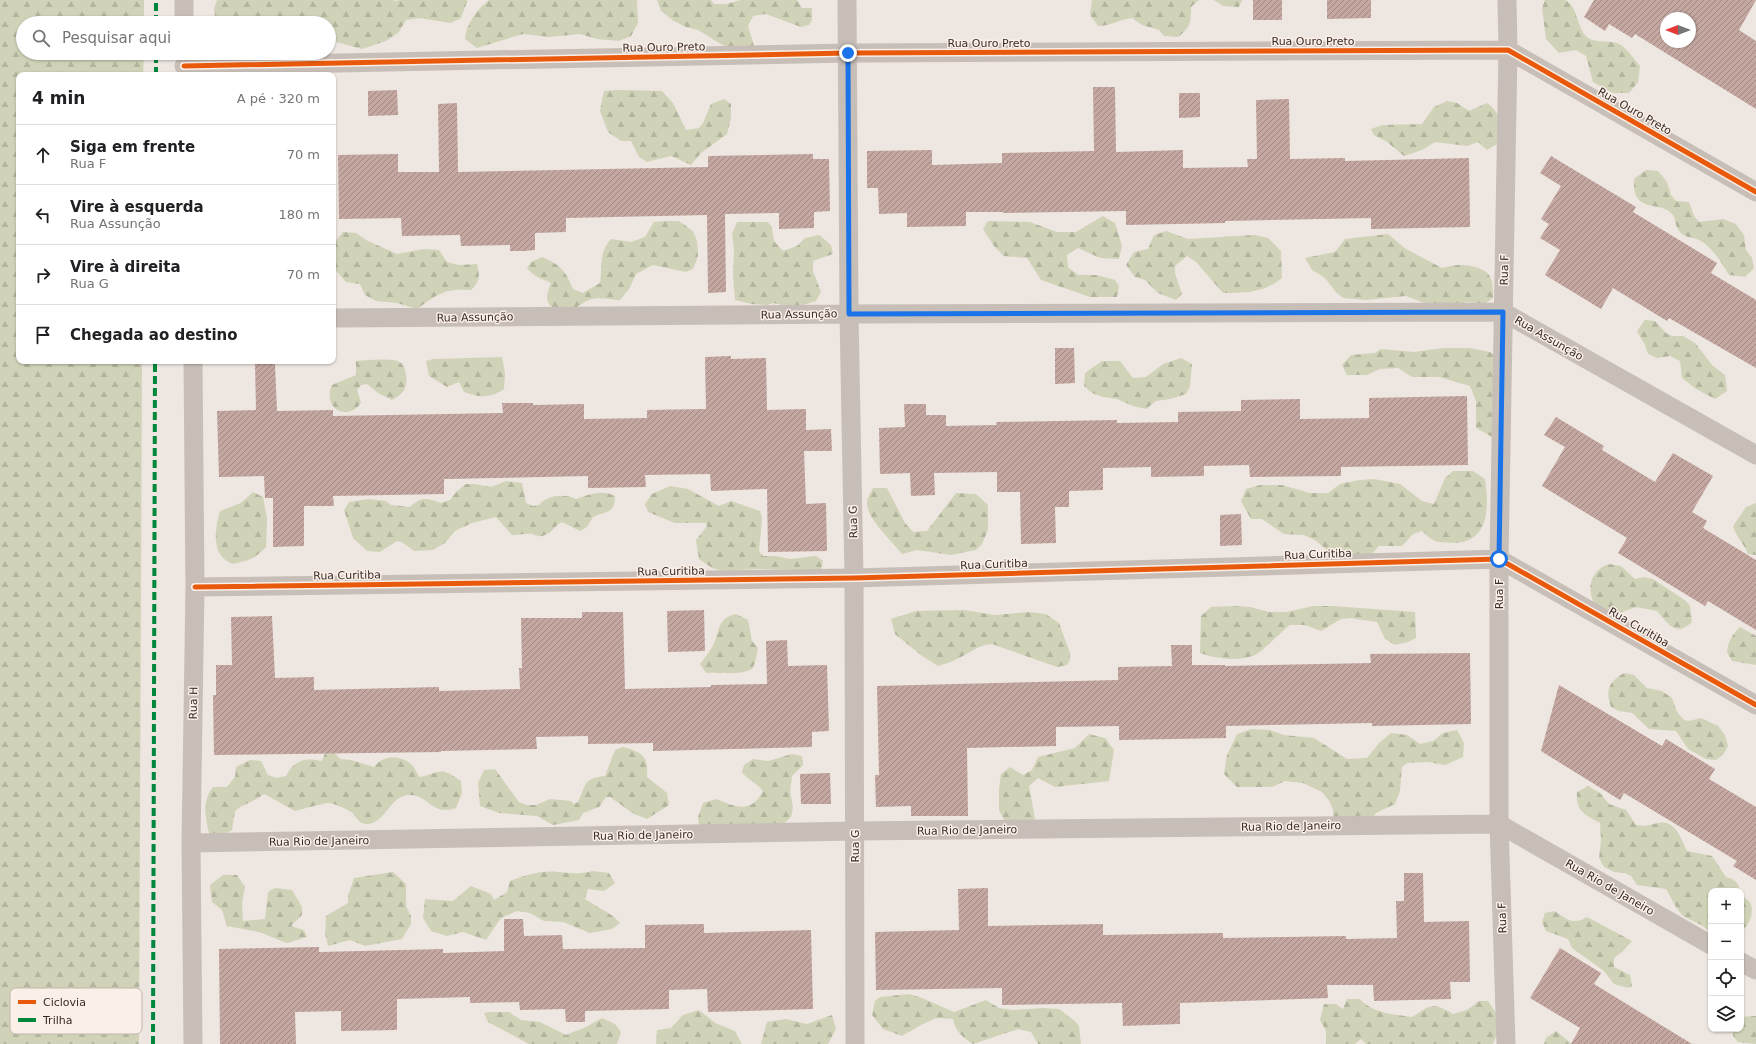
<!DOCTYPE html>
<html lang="pt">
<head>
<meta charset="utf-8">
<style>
	:root { --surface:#fff; --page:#f6f6f6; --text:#202124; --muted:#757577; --line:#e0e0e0 }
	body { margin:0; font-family:"DejaVu Sans",sans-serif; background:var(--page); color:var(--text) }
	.controls { position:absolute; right:12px; bottom:12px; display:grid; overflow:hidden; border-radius:8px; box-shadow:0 1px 3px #0004 }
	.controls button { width:36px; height:36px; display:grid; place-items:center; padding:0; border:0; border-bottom:1px solid var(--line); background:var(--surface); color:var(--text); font:20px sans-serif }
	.compass { position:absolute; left:1660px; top:12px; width:36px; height:36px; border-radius:50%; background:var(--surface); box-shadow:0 1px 3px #0004; rotate:270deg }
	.stop { position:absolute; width:12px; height:12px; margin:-9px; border:3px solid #1a73e8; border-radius:50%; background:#fff }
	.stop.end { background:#1a73e8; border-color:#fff; box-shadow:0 1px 4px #0008 }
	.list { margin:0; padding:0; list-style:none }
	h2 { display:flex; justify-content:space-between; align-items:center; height:52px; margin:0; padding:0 16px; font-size:17px }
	h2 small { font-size:13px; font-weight:400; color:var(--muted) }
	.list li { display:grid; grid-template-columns:26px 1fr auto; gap:12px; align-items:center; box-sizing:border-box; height:60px; padding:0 16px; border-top:1px solid var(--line) }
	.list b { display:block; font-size:15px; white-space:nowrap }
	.list p { margin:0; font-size:13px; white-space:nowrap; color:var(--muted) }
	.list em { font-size:13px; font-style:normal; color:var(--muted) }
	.icon { flex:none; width:22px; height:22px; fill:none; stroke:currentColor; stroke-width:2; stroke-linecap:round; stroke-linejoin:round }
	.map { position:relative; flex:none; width:1756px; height:1044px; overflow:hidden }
	.search { position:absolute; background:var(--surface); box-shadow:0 1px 3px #0004; left:16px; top:16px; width:320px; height:44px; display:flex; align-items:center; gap:10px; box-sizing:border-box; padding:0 14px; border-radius:22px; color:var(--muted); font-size:15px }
	.panel { position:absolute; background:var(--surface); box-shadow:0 1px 3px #0004; left:16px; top:72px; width:320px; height:292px; border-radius:8px }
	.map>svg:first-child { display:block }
	.forest { fill:url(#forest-firs) }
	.building { fill:url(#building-hatch); fill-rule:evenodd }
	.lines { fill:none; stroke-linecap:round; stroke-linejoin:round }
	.street { stroke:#c7beb8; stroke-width:19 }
	.quiet { stroke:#00873e; stroke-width:4; stroke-dasharray:8 4; stroke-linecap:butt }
	.cycleway-casing { stroke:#fbf0e7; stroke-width:8 }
	.cycleway { stroke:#e8590c; stroke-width:5 }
	.route { stroke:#1a73e8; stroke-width:5 }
	.labels { text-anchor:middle; stroke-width:3; stroke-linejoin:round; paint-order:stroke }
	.street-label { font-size:11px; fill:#382b27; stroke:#fbf0e7 }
	.key { fill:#fbf0e7; stroke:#c0b5ad; stroke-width:1 }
	.key-label { font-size:11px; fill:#382b27 }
</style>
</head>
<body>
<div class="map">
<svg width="1756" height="1044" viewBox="0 0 1756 1044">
	<defs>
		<pattern id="forest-firs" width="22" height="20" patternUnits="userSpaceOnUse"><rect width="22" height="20" fill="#d1d3b8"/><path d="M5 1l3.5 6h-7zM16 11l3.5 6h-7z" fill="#b4b59e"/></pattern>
		<pattern id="building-hatch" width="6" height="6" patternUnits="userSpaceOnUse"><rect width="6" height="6" fill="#c3a7a0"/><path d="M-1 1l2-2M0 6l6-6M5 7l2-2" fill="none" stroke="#9f8882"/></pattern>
	</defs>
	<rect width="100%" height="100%" fill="#eee6e0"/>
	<path class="forest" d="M0 0H144V23H23V53H144L143 75H19V361H142L139 1044H0Z
		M217 0H392L396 1 400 0H467V2L461 18 451 23 419 18 406 20 399 32 386 41 362 49 336 42 329 37V23H216L214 9Z
		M489 0H637L638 23 631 36 619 41 597 39 580 34 550 37 523 34 477 48 465 39C466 24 477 9 489 0Z
		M657 0H711L714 4H726L741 0H797L802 8H812V20L809 25 801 27 766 14 753 16 748 26 754 46 729 49 698 30 686 27 674 21 661 11Z
		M1092 0H1199L1191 7C1191 23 1191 27 1178 37L1164 36 1159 30 1142 25 1132 18C1120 19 1111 26 1098 26L1090 15Z
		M1214 0H1242L1239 7 1223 6Z
		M1545 0C1551 0 1558 0 1564 0 1578 3 1576 29 1588 38 1597 44 1612 39 1621 45 1628 50 1634 59 1640 66L1638 82 1629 93H1613L1593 82 1586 56 1576 50 1559 53 1546 39 1542 8Z
		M618 90 662 91 673 103 686 130 699 128 703 123 711 104 724 99 731 104V118L727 134 701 153 691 165 671 156 647 162 639 157 631 141H621L608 132 600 111 604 91Z
		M1447 101 1457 103 1469 111 1487 103C1502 114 1499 122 1501 139L1497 144 1487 150 1478 142 1467 146 1435 142 1422 150 1404 156 1387 142 1374 135 1371 129 1382 125 1422 124 1434 107Z
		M1646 170 1658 171 1667 182 1671 195 1676 201 1689 202 1694 216 1699 222 1723 219 1736 224 1744 235 1746 250 1752 258 1754 268 1745 277 1729 275C1723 264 1711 246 1699 240 1693 237 1685 238 1680 232 1675 227 1676 220 1673 215 1661 199 1632 216 1634 179Z
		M1103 216 1115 223 1122 246 1119 259 1100 258 1078 248 1067 255 1068 267 1078 275H1097L1115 280 1119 286 1117 297H1090L1041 280 1027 258 1004 256 994 246 983 229 988 221 1030 222 1057 232H1076Z
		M665 221H679L693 231 697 241 698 256 693 269 686 272 653 265 636 274 629 289 620 300C612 300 600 297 592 299 575 304 569 321 551 306 544 300 548 291 551 283 541 278 535 278 527 268L531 262 542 257C561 265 565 270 573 289L583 293 600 283C603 265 598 254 611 239L631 242 645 237 654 222Z
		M737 222H768L772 227 774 241 783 251 797 246 805 238 819 235 831 245 833 254 813 261V271L821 292 816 301 794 308 773 303 767 305 751 304 735 300 733 275 734 248 732 234Z
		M1166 231 1188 239 1255 235 1268 238 1281 251 1282 278C1264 293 1245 293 1223 293L1196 262 1187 256 1175 266V273L1182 294 1176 300 1158 293 1145 280 1135 277 1126 265 1134 252 1148 249 1154 235Z
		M343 232 356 233 368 241 397 254 424 249 439 250 447 262 459 265 477 264C480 275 480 282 471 290 444 288 438 294 417 309L397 303 376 301 365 295 360 284 346 282 333 267V244Z
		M1388 234 1406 249 1442 268C1454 265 1459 264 1471 266 1491 270 1494 279 1493 298L1485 304 1468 302 1444 306H1432L1406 296 1366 300 1343 298 1335 291 1325 278 1312 270 1305 258 1335 252 1345 239Z
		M1645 320 1655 321 1666 333 1672 336H1683L1695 343 1713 366 1725 375 1727 391 1715 399 1696 389 1682 378 1680 361 1670 356 1657 358 1648 354 1645 345 1637 331Z
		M1443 348H1470L1490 352 1508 365 1492 437 1476 428V401L1470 386 1439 377H1412L1398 368 1380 369 1367 375H1347L1342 365 1351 355 1375 353 1381 349 1414 352Z
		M502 357 505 373 504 389C491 398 479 398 464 392L459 382 447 387 429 376 426 361 433 359Z
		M1181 358 1192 364 1190 386 1186 394 1170 399 1156 401 1146 409 1133 406 1117 399 1103 397 1092 393 1084 386 1085 373 1102 361H1120L1133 378 1146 377 1163 364Z
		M370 360C379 360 394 358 401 363 407 368 408 384 404 390 401 395 397 397 392 400L378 393 367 384 361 385 357 390 361 403C346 423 322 407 332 385L356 375V361Z
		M1453 471H1473L1485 479C1489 506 1490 543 1453 543 1435 542 1435 543 1422 531L1413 534 1402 546H1379L1366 560 1338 559 1315 540 1304 535 1284 534 1262 519H1251L1241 501 1246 489 1260 485H1282L1310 493H1328L1340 484 1359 480 1374 479 1400 484 1422 501 1434 504 1445 478Z
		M506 481 522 483 526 503 533 506 539 505C546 495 566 493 576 499 589 495 602 489 615 496 615 514 606 511 593 517L587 527 580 531 562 522C554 526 553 532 547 534 540 538 538 536 532 534 526 533 518 535 512 535L496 517 472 523 455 531 445 543 433 550 414 551 402 542 397 541 380 552 367 551 353 538 344 510 349 502 368 499 386 501 391 505 410 507C421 496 428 498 441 503L450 500 457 491 466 484H474L491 487Z
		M670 486 688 489 719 506 731 501 760 511 762 519 759 551 763 556H776L790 559 816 556 823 561 821 570 758 569 722 571 712 568 699 559 696 540 707 526 706 523H675L648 512 645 504 652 494Z
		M873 488H887L905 523 913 532 927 531 956 493 976 494 988 505V530L982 544 976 550 951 555 917 550 902 554C893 542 866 518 867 503 867 498 871 492 873 488Z
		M253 492 263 497 267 518 266 547C255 559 248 561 232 564 229 562 225 560 222 557 212 544 216 525 220 511L241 503Z
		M1756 503V555L1748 554C1744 543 1736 537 1733 526L1746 507Z
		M1609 564 1621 566 1635 579 1644 577 1653 579 1686 601 1690 606 1692 622C1675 638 1668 623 1657 611L1636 607 1614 615 1597 610C1595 605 1592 600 1591 595 1588 580 1596 568 1609 564Z
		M1233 606 1250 607 1269 612H1287L1313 606H1332L1415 612 1416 638 1408 642 1395 645 1385 639 1377 622 1350 618 1341 619 1321 631 1305 625H1290C1281 632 1264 650 1255 655 1238 662 1217 659 1200 653L1201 616 1211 607Z
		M964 610 995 615 1029 612 1046 614 1059 623 1070 653V660L1067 665 1057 667 992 644C977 645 970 653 957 659 951 662 944 664 938 666L922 656 895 634 891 619 916 611Z
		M736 614 748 620 752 641 758 648 755 663 752 669C736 676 723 672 706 673L700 664C705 657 711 651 714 643 720 629 718 618 736 614Z
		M1740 627 1756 636V665L1732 661 1727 652C1728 641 1732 635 1740 627Z
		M1624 673 1634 675 1647 688 1662 691 1672 698 1677 712 1684 720 1689 721 1701 718 1718 726 1725 735 1728 746 1723 755 1716 760 1706 759 1688 749 1676 731 1649 729 1632 713 1619 711 1611 707C1605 689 1609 682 1624 673Z
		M1252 729 1270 730 1284 735 1314 738 1347 759 1367 758 1379 743 1391 733 1407 735 1420 744 1433 741 1443 733 1457 730 1464 743 1463 757 1445 765 1428 762 1407 763 1402 767 1400 791 1395 804 1376 813 1370 821 1334 823 1333 810 1330 802 1322 792 1303 783 1285 781 1272 787H1237L1224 774 1227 755 1237 734Z
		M1089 734 1105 738 1114 750 1109 781 1055 787 1038 778 1029 786 1035 819 1021 826H1007L999 810V788L1001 774 1010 767 1023 775 1032 770 1038 757 1075 748Z
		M623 747C643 753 648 755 647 777L667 793 669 805 647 819 634 814 610 797H606L599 807 583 813 579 820 553 825 537 816 499 813 480 806 478 783 484 770 495 769 519 802 527 805H536L550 799 571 801 574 804 578 802C587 784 582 779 605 776L615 750Z
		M334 752 340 759 351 760 374 767C383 755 399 754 411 764 415 767 416 773 420 777 443 772 439 766 461 781L462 793 456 808C432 816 430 797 412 795 390 793 387 822 368 824 359 825 357 817 351 812 347 809 333 803 328 803 318 804 305 809 295 811L264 794C254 802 244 803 235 811L232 830 219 837 209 833C205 816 202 801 213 787H227L235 777 236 767 250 760 261 761 268 775 277 778 286 776C294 760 305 757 322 761L325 753Z
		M792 754 802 756 803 765 792 776 790 792 793 807 791 817 779 828 699 829 698 817 703 803 717 799C736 808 752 813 763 791 757 783 748 780 742 772L744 765 753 759 768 761Z
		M1588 786 1600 793 1609 804 1626 810 1636 825C1647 827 1648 825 1658 823 1676 819 1681 839 1687 851L1712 856 1726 877C1734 879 1739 882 1740 891H1711V932L1701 925 1683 916 1677 909 1666 889 1637 885 1631 876 1625 873 1614 872 1604 867 1599 858 1601 840 1600 823C1584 814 1576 812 1577 792Z
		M592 871 609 873 615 883 604 891 588 889 585 899 613 916 620 923 612 929 590 933 563 922 544 921 530 913 517 911 501 918 486 940 463 932 447 936 431 931 423 918 425 899 453 901 471 886 491 894 494 900 507 892 510 881C526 875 542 870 559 872 574 873 577 875 592 871Z
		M393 872 406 884V906L411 916V924L402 939 365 946 350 940 328 946 325 933 326 916 348 903V896L354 878Z
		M223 875H237L245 887 242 903 243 921 265 919 268 892 275 888 292 890 302 907V915L291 926 304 930 307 937 287 943 259 932 227 926 222 910 212 902 210 885Z
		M1741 896C1743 897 1747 899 1749 901 1756 911 1749 926 1741 932Z
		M1554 911C1568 919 1571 926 1587 917L1632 941 1623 951 1614 958V967L1630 975 1632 986 1628 988 1614 984 1604 971 1572 948 1568 939 1546 931 1542 922 1545 913Z
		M909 994 922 998 954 1012 986 1000 999 1008 1013 1010 1043 1008 1059 1009 1075 1021 1079 1026 1081 1044H1038L1031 1032 1018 1029 973 1044C963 1038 955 1031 953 1019L936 1018 921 1025 902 1036 883 1029 872 1015 875 1001 880 997Z
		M1347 999H1360C1374 1014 1393 1014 1412 1017 1431 1005 1432 1002 1453 1014L1467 1010 1479 1001H1488C1502 1022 1503 1020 1493 1044H1366L1361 1039 1355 1044H1326V1031L1320 1020 1324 1004H1336L1343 1009Z
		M699 1010 715 1023 735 1031 742 1044H750H656L657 1030 671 1028 683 1015Z
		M489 1012H509L521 1020 540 1022 566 1035 586 1027 602 1018 615 1024 621 1032 617 1044H529L488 1022 484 1013Z
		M832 1015 836 1029 828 1044H761L767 1022 786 1019 807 1024Z
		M1754 1016H1756V1044L1738 1042 1733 1036V1029H1741L1742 1017Z
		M1556 1031 1572 1044H1544L1546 1038Z"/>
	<path class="building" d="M1253 0H1282V20H1253Z
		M1327 0H1371V18L1327 19Z
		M1594 0H1756L1739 30 1756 41V109L1635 34 1632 38 1609 24 1605 31 1584 17ZM1666 18H1690V42H1666Z
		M1093 87H1115L1116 152 1183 150V168L1248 167 1247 159H1257L1256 100 1289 99 1290 159 1345 158V161L1469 158 1470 227 1371 229V218L1225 221V223L1126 225V211L1003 213V212H966V226L907 227V213L879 214 878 188H867V151L932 150V165L1002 163V153L1094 151Z
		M397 90 398 115 368 116V91Z
		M1179 93H1200V117L1179 118Z
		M457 103 458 172 708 167V156L813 154V159H829L830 211 814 212V228L779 229V213L725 214 726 292 708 293 707 215 566 218V232L535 233V250L524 251H510V245L461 246 460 235 402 236 401 218 339 219 338 155 398 154V172H439L438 104Z
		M1551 156 1636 207 1633 212 1717 263 1711 273 1756 300V368L1669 318 1667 321 1613 288 1601 309 1545 275 1560 250 1540 238 1549 224 1541 219 1561 186 1540 173Z
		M1055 348H1074L1075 383 1055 384Z
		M731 356V359L766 358 767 410 806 409V430L831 429 832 451H804L806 504 826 503 827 551 768 552 767 489 711 491 710 474 645 475 646 487 588 488V476L444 479V494L333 496 334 506H304V546L273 547V498H265L264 476 219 477 217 411 256 410 255 364H275L277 411 333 410V416L503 413 502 403H533V405L584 404V419L647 418V410L706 409 705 357Z
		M1467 396 1468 465 1341 467V476L1250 477 1249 465 1204 466V476L1151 477V467L1103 468V490L1069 491V507H1055L1056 543 1021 544 1020 492H997V472L934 473 935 495 911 496 910 473 880 474 879 428 905 427 904 404H926V415H946V426L997 425 996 422 1117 420V423L1178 422V412L1241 411V400L1300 399V419L1369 418V398Z
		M1556 417 1604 446 1602 450 1655 482 1673 453 1713 476 1692 512 1707 521 1703 528 1756 560V630L1708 601 1705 606 1618 553 1627 538 1542 486 1565 447 1544 435Z
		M1241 514 1242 545 1220 546V515Z
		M704 610 705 651 668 652 667 611Z
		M582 612H623L625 689 711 687V685L767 684 766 641 787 640 788 666 827 665 829 731 812 732V747L653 751V743L588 744V736L536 737 537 749 441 751V752L214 755 213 695H216V665H232L231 617 272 616 275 678 314 677V690L439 687V691L520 689 519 668H522L521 618H582Z
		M1171 645H1192V665H1225V666L1371 663 1370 654 1470 653 1471 724 1372 726V723L1226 726V738L1119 740V726L1056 727V746L967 748 968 816H911V806L876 807 875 775H879L877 686 1118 680V667L1172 666Z
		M1559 685 1662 746 1666 739 1715 769 1709 779 1756 807V880L1733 866 1737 861 1624 793 1620 800 1541 751Z
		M830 773 831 804H801L800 774Z
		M1404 873H1423L1424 922 1469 921 1470 982H1450L1451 999 1374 1001 1373 985H1327L1328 998 1180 1003V1024L1123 1026 1122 1003 1002 1005V988L876 990 875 932 959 930 958 889 988 888V926L1103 924V935L1223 933V938L1346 936V939L1397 938 1396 901H1404Z
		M504 919H523L524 936 562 935 563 949 645 948V925L704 924V933L811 930 813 1009 708 1012 707 989 669 990V1009L585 1011V1022H566L565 1009 520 1010 519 1002 470 1003V997L397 999V1030L341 1031V1011L295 1012 296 1044H220L219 949 319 947V952L443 949V953L504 951Z
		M1560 948 1601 973 1594 984 1692 1044H1571L1580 1028 1530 998Z"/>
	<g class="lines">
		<path class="street" d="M847 0 849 314 854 578 855 1044
			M184 23V0
			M184 66 848 53 1508 50 1756 192
			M333 318 849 314 1503 312 1756 455
			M193 361 195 587 191 843 193 1044
			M195 587 854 578 1499 559 1756 705
			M191 843 855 831 1499 824 1711 945
			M1741 962 1756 970
			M1506 1044 1499 824V559L1508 50 1507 0"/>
		<path class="quiet" d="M156 23V0
			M156 75V53
			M153 1044 155 361"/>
		<g class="cycleway-casing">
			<path id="cycleway" d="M184 66 848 53 1508 50 1756 192
				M195 587 854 578 1499 559 1756 705"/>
		</g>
		<use href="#cycleway" class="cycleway"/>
	</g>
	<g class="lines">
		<path class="route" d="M848 53 849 314 1503 312 1499 559"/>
	</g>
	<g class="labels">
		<g class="street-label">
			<text x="1313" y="45">Rua Ouro Preto</text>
			<text x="989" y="47">Rua Ouro Preto</text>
			<text transform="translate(664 47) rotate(-1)" y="4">Rua Ouro Preto</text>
			<text transform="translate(1635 111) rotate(30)" y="4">Rua Ouro Preto</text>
			<text transform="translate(1504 270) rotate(-89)" y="4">Rua F</text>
			<text transform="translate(799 314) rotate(-1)" y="4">Rua Assunção</text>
			<text transform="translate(475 317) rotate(-1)" y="4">Rua Assunção</text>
			<text transform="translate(1549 338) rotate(30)" y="4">Rua Assunção</text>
			<text transform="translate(853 522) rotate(-91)" y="4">Rua G</text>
			<text transform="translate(1318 554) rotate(-2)" y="4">Rua Curitiba</text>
			<text transform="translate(994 564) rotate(-2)" y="4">Rua Curitiba</text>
			<text transform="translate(671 571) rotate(-1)" y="4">Rua Curitiba</text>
			<text transform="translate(347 575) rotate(-1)" y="4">Rua Curitiba</text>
			<text transform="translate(1499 594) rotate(-90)" y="4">Rua F</text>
			<text transform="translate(1639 627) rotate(30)" y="4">Rua Curitiba</text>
			<text transform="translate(193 703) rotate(-89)" y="4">Rua H</text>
			<text transform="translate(1291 826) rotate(-1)" y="4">Rua Rio de Janeiro</text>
			<text transform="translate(967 830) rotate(-1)" y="4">Rua Rio de Janeiro</text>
			<text transform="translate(643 835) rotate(-1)" y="4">Rua Rio de Janeiro</text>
			<text transform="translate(319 841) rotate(-1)" y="4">Rua Rio de Janeiro</text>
			<text transform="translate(855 846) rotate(-90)" y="4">Rua G</text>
			<text transform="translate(1610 887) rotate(30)" y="4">Rua Rio de Janeiro</text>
			<text transform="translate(1502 918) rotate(-92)" y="4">Rua F</text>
		</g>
	</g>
	<rect x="10" y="988" width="132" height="46" rx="6" class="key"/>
	<rect x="18" y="1000" width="18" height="4" fill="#e8590c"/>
	<rect x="18" y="1018" width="18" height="4" fill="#00873e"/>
	<g class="key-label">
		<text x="43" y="1006">Ciclovia</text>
		<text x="43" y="1024">Trilha</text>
	</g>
</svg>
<div class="controls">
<button>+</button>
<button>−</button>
<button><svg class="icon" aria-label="locate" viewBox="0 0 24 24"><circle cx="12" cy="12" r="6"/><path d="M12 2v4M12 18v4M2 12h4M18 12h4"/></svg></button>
<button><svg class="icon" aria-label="layers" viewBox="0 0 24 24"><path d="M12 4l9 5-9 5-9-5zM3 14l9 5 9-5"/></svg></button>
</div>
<svg class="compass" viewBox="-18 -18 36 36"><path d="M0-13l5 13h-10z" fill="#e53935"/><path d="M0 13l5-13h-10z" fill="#757577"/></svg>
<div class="stop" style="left:1499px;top:559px"></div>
<div class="stop end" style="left:848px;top:53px"></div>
<div class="search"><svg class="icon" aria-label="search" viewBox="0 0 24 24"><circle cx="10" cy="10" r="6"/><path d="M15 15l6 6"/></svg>Pesquisar aqui</div>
<section class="panel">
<h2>4 min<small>A pé · 320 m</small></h2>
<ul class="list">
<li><svg class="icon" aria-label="ahead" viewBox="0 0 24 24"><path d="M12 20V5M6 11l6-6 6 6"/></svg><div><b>Siga em frente</b><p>Rua F</p></div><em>70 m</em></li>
<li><svg class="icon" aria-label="left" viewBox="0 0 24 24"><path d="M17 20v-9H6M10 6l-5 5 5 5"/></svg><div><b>Vire à esquerda</b><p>Rua Assunção</p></div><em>180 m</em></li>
<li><svg class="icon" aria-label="right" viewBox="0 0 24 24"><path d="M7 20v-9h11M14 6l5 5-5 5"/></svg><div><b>Vire à direita</b><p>Rua G</p></div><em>70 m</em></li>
<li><svg class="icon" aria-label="arrive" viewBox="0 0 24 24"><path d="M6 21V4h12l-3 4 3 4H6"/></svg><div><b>Chegada ao destino</b></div></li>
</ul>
</section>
</div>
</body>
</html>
